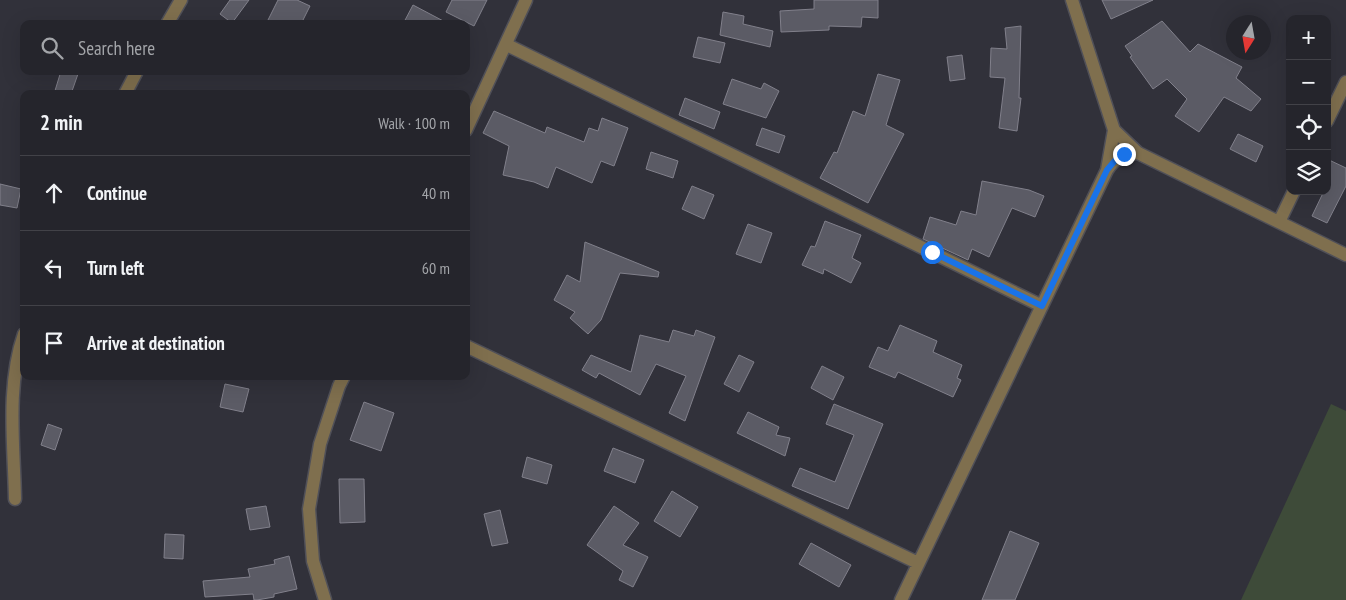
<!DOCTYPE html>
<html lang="en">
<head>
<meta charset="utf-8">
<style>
	:root { --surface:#25252c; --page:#313138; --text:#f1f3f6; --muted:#a3a5a9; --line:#424248 }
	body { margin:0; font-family:"PT Sans Narrow",sans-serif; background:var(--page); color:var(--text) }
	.controls { position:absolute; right:15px; top:15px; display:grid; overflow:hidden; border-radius:10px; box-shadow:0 5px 20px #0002 }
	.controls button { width:45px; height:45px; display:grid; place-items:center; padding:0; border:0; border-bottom:1px solid var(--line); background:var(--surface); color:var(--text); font:25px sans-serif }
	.compass { position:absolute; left:1226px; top:15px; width:45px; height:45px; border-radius:50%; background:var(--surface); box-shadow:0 5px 20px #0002; rotate:191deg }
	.stop { position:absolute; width:15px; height:15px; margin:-11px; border:4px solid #1a73e8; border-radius:50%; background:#fff }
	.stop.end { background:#1a73e8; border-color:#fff; box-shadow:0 1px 5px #0008 }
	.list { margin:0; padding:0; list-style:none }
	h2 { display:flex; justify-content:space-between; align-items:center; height:65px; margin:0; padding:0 20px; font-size:21px }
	h2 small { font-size:16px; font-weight:400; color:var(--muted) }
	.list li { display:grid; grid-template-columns:32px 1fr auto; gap:15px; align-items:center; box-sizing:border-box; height:75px; padding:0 20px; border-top:1px solid var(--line) }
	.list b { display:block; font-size:19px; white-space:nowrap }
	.list em { font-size:16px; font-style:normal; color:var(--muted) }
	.icon { flex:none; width:28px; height:28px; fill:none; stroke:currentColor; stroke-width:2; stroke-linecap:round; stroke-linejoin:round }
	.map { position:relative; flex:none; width:1346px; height:600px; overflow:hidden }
	.search { position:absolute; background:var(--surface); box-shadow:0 5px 20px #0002; left:20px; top:20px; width:450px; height:55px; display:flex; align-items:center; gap:12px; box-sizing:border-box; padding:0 18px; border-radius:10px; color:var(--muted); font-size:19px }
	.panel { position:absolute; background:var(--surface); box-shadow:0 5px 20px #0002; left:20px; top:90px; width:450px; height:290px; border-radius:10px }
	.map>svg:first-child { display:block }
	.green { fill:#3e4b39 }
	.building { fill:#5b5b65; stroke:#81808b }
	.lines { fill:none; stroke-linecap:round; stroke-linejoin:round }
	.minor-casing { stroke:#505058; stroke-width:15 }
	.minor { stroke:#7f6f4e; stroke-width:12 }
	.route { stroke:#1a73e8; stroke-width:6 }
</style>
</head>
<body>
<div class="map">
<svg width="1346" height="600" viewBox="0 0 1346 600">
	<rect width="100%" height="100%" fill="#31313a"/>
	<path class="green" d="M1331 404 1346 411V600H1241Z"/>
	<path class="building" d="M230 0H249L232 23 220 14Z
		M278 0H297L310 6 301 24H266Z
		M452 0H487L474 26 446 12Z
		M814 0H878V18L862 17 861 27 829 26V30L781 32 780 11 814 9Z
		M1102 0H1153L1111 19Z
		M413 5 449 24H403Z
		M723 12 744 16 743 24 773 31 770 47 720 35Z
		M1162 21 1190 52 1198 44 1242 67 1236 78 1261 99 1251 111 1224 97 1199 132 1175 116 1187 99 1167 79 1153 89 1130 57 1132 56 1125 46Z
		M1021 26 1019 98H1021L1017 131 999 128 1005 78 990 77 991 48 1007 49 1005 28Z
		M698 37 725 43 720 63 693 57Z
		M962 55 965 79 950 81 947 57Z
		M61 71H79L71 94H54Z
		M878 74 900 80 886 125 904 134 868 203 820 178 834 152 837 153 853 111 865 116Z
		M732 79 761 89 764 83 779 91 766 118 723 104Z
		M685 98 720 112 714 129 679 115Z
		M494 111 545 133 547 127 584 142 589 128 598 131 602 118 628 128 614 166 601 161 592 183 556 167 548 188 534 182 503 175 509 146 483 133Z
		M762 128 785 136 779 153 756 145Z
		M1238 134 1263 146 1256 162 1230 149Z
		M651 152 678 161 673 178 646 169Z
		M1327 159 1346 168V186L1327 223 1312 216 1324 191H1327Z
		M982 181 1029 190 1044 196 1035 217 1012 208 989 257 972 249 968 260 923 239 930 217 956 225 961 211 976 215Z
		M0 184 21 189 17 208 0 205Z
		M692 186 714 195 704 219 682 209Z
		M825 221 861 235 852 258 861 263 851 283 824 269 823 274 802 265 811 246 815 247Z
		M748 224 772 233 761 263 736 254Z
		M585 242 659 272 658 277 620 273 601 320 588 334 570 318 575 312 554 300 567 275 580 282Z
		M900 325 937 341 933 352 962 365 957 378 961 380 953 397 898 372 895 378 869 367 878 347 888 351Z
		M673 330 694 336 696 330 715 337 685 421 669 413 686 376 656 364 640 395 599 373 596 378 582 370 591 355 631 372 640 335 669 342Z
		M739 355 754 362 739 392 724 384Z
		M822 366 844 377 833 400 811 388Z
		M225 384 249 389 243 412 220 407Z
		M364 402 394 413 381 451 350 440Z
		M834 404 883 424 848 509 792 486 800 468 835 482 854 435 826 424Z
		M748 412 779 427 776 435 790 438 785 456 737 433Z
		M48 424 62 429 55 450 41 445Z
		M613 448 644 460 635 483 604 471Z
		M527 457 552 465 547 484 522 477Z
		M339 479H364L365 522 340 523Z
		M672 491 698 507 680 537 654 521Z
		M266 506 270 527 250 530 246 509Z
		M614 506 639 523 623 545 648 557 633 587 619 580 623 571 587 545Z
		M500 510 508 543 492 546 484 514Z
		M1010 531 1039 543 1015 600H982Z
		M165 534 184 535 183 559 164 558Z
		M811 543 851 565 839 587 799 564Z
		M289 556 297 589 274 594V597L257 600H254L253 594 205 597 203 581 250 577 248 569 275 564 274 560Z"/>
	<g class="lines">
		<g class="minor-casing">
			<path id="minor" d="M1072 0 1114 130 1107 170
				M167 24 181 0
				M507 45 1042 306
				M125 94 137 71
				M1327 121 1346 82
				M466 130 526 0
				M1114 130 1138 153
				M1279 222 1294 191
				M466 346 918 563
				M15 499C14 444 6 386 24 334
				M325 600 313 561 309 509 320 444 339 386 344 376
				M901 600 1107 170C1115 158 1124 153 1138 153L1346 255"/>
		</g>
		<use href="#minor" class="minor"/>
	</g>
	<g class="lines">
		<path class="route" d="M932 252 1042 306 1107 170 1118 157 1124 154"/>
	</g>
</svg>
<div class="controls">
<button>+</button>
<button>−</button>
<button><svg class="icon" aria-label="locate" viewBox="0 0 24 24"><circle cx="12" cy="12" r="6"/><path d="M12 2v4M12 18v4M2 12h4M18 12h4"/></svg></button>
<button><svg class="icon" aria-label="layers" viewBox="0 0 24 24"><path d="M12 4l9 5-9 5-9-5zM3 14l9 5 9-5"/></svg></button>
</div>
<svg class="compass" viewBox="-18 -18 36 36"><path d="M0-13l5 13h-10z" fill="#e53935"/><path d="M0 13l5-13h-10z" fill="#a3a5a9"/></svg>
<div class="stop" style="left:932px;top:252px"></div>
<div class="stop end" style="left:1124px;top:154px"></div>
<div class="search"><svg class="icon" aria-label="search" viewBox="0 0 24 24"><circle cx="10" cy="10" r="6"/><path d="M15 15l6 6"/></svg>Search here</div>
<section class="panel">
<h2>2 min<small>Walk · 100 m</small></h2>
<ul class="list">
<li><svg class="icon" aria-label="ahead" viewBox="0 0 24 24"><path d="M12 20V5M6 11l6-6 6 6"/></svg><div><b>Continue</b></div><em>40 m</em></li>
<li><svg class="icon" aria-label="left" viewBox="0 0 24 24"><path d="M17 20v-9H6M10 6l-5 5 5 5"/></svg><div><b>Turn left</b></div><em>60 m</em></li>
<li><svg class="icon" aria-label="arrive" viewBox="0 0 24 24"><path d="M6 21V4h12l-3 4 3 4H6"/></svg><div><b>Arrive at destination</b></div></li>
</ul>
</section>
</div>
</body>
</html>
